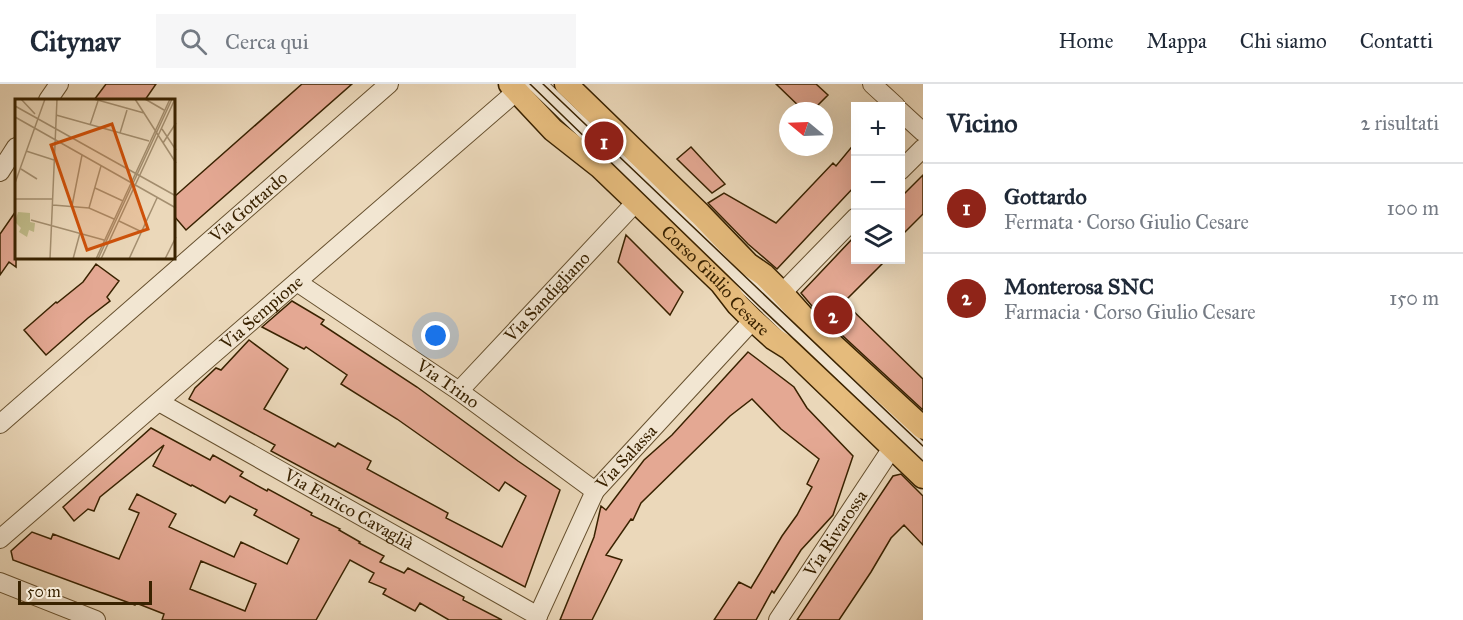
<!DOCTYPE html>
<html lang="it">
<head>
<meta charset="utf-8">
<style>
	:root { --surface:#fff; --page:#f6f6f7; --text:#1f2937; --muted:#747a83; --line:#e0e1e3; --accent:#8f2418 }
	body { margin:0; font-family:"IM FELL Great Primer",serif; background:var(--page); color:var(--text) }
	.controls { position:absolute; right:18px; top:18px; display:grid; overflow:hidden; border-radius:0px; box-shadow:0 6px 24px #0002 }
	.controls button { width:54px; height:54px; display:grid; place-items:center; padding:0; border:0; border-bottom:2px solid var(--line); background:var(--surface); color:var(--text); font:30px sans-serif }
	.compass { position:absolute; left:779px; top:18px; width:54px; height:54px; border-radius:50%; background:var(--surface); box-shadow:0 6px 24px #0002; rotate:289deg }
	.scale { position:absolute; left:18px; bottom:15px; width:134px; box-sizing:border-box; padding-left:6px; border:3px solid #392200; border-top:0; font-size:16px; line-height:21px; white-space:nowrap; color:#392200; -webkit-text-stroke:4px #f2e6d2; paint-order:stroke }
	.you { position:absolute; left:436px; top:252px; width:21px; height:21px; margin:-15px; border:4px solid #fff; border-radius:50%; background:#1a73e8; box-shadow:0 0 0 9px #1a73e833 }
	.badge { display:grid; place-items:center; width:39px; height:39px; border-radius:50%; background:var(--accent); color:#fff; font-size:20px; font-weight:700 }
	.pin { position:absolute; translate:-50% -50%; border:3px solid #fff; box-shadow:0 2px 6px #0006 }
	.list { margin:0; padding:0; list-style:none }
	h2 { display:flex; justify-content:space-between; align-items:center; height:78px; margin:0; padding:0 24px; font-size:26px }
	h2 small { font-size:20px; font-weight:400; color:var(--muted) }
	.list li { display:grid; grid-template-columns:39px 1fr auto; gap:18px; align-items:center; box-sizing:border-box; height:90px; padding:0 24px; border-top:2px solid var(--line) }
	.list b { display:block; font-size:22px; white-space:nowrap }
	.list p { margin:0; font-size:20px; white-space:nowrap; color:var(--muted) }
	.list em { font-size:20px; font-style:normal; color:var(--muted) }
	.icon { flex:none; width:33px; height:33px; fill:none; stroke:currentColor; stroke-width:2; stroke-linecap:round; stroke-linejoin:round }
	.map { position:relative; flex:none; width:923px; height:536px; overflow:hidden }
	header { display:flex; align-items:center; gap:36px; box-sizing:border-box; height:84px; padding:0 30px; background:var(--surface); border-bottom:2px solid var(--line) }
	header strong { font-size:28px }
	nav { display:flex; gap:33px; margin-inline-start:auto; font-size:21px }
	.search { width:420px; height:54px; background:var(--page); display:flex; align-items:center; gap:15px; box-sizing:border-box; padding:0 21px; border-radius:0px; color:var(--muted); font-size:22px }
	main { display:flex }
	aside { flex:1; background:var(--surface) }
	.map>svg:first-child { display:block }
	.building { fill:#e4a893; stroke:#392200; stroke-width:1.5; fill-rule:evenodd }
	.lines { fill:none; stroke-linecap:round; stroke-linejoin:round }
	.minor-casing { stroke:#66502e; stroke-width:20 }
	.major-casing { stroke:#392200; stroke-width:25 }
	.minor { stroke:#f2e6d2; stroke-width:18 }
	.major { stroke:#e6bc7d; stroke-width:22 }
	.tram { stroke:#392200; stroke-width:1.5 }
	.labels { text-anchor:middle; stroke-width:5; stroke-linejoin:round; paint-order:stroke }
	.street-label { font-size:18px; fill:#392200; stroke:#f2e6d2 }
	.inset-road { fill:none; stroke:#a48f70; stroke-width:1.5 }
	.view { fill:#ce510a; fill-opacity:0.15; stroke:#ce510a; stroke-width:3 }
	.inset-edge { fill:none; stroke:#392200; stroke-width:3 }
</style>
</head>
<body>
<header>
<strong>Citynav</strong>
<div class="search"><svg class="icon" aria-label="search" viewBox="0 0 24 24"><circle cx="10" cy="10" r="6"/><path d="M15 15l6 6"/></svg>Cerca qui</div>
<nav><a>Home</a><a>Mappa</a><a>Chi siamo</a><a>Contatti</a></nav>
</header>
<main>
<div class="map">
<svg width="923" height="536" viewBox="0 0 923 536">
	<rect width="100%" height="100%" fill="#ebd8ba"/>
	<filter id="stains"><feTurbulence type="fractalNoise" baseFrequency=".00333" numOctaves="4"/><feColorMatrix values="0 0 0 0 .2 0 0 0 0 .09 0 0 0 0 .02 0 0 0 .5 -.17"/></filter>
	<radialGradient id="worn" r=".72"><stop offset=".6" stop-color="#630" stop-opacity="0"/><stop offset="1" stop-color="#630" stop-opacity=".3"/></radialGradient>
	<path class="building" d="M106 0H156L145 16H94Z
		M302 0H352L186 146 174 132V113Z
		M776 0H816L828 11 812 27H804Z
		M855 59V102L777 185 748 160 708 119 724 109 776 139 833 79 836 82Z
		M691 63 725 100 712 109 677 75Z
		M923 91V130L900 153V114Z
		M16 127V183L9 178 0 191V150Z
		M626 151 683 208 670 231 618 178Z
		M855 152V176H886L844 218 923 295V326L817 228 801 209Z
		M96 180 119 197 107 213 110 217 88 234 46 271 24 246 56 218 57 219 83 198Z
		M292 217 324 236 321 240 417 303 518 377 560 406 525 503 271 367 275 361 189 315 195 304 216 284 221 286 249 256 288 285 264 325 335 363 338 359 371 377 367 385 448 429 446 434 502 463 526 412 505 398 499 407 397 335 341 300 347 291 306 263 304 265 262 243Z
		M748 268 794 303 807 324 853 372 833 431 801 466 774 509 772 507 756 536H714L739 498 751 504 782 452 797 431 812 403 807 400 819 375 781 345 752 315 730 332 641 419 633 436 631 435 606 471 622 476 592 536H560L594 453 601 422 606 426 644 376 672 351Z
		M151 344 210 376 213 371 243 388 240 392 267 407 268 405 312 429 311 431 340 445 339 446 360 458 359 459 384 472 380 478 404 489 408 484 464 513 463 516 502 536H449L420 519 415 527 383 510 386 505 369 498 374 489 350 476 316 536H162L164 530 136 519 135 521 13 476 11 467 32 448 51 455 53 450 119 475 139 429 129 425 137 410 176 430 169 443 234 473 241 458 287 480 299 455 254 431 257 426 230 412 225 419 192 401 191 402 153 382 164 361 100 413 94 427 88 425 74 437 63 423ZM201 477 256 500 245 527 190 505Z
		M901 390 923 412V461L904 441 891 454 871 488 839 536H797L893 392Z"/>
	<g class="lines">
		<g class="minor-casing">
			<g id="minor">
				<path d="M537 0 923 370"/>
				<path d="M872 0 896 22"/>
				<path d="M48 16 59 0"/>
				<path d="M900 27 923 48"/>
				<path d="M900 87 923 64"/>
				<path d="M0 88 16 63"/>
				<path id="s1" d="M297 198 459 307 595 407"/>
				<path d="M782 209 856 133"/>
				<path id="s2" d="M459 307 636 118"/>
				<path id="s3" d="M159 318 538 532"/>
				<path id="s4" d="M0 340 389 0"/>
				<path id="s5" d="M0 455 525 0"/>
				<path d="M0 498 96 536"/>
				<path id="s6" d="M536 536 595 407 753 236"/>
				<path id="s7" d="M778 536 892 364"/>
			</g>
		</g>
		<g class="major-casing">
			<g id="major">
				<path id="s8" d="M510 0 553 46 600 83 721 199 738 221 753 236 774 255 790 265 923 393"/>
				<path d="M566 0 700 130 748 180 764 191 782 209 807 237 923 344"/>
			</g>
		</g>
		<use href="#minor" class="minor"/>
		<use href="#major" class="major"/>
		<path class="tram" d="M530 0 760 223 923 377
			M543 0 923 362"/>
	</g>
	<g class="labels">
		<g class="street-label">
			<text dy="6" stroke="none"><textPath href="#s4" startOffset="330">Via Gottardo</textPath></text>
			<text dy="6" stroke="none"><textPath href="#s8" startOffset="285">Corso Giulio Cesare</textPath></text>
			<text dy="6" stroke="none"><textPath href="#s2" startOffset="129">Via Sandigliano</textPath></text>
			<text dy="6" stroke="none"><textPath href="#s5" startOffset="346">Via Sempione</textPath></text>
			<text dy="6" stroke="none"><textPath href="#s1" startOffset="182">Via Trino</textPath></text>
			<text dy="6" stroke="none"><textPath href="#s6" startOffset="188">Via Salassa</textPath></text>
			<text dy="6" stroke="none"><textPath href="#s3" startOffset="218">Via Enrico Cavaglià</textPath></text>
			<text dy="6" stroke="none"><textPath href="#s7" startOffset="104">Via Rivarossa</textPath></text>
		</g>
	</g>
	<g transform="translate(15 15)">
		<rect width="160" height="160" fill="#ebd8ba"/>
		<path d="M3 113 15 114V123L20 124 19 133 14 131 12 138 4 133 6 129 0 123Z" fill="#c0bc8a"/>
		<path class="inset-road" d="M6 0 20 15M79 0 129 14M120 0 161 64M130 0 149 11M0 7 161 97M41 16 134 42M0 18 161 109M75 26 83 2M147 30 161 51M105 34 112 11M148 44 161 24M11 52 39 61M6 70 22 80M0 84 30 0M80 89 108 102M0 100H37M38 106 74 109 99 120M57 107 67 56M74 109 86 67M16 121 89 141M104 122 127 133M35 160 42 0M58 160 65 134M81 160 155 0M83 160 157 0M86 160 160 0M114 160 142 99M150 160 161 138"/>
		<path class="view" d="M97 25 133 130 72 151 36 46Z"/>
		<rect width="160" height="160" class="inset-edge"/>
	</g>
	<rect width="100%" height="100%" filter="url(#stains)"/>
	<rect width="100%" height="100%" fill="url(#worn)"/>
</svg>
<div class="controls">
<button>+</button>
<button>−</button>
<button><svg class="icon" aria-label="layers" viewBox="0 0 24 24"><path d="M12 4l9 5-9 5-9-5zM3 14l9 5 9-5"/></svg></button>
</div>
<svg class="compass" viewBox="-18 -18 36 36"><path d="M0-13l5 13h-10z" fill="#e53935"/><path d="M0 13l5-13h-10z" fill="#747a83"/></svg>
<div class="scale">50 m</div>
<div class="you"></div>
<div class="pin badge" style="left:604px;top:57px">1</div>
<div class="pin badge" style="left:833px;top:231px">2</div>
</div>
<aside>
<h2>Vicino<small>2 risultati</small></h2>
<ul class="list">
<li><span class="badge">1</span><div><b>Gottardo</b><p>Fermata · Corso Giulio Cesare</p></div><em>100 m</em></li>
<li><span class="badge">2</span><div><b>Monterosa SNC</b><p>Farmacia · Corso Giulio Cesare</p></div><em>150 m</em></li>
</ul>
</aside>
</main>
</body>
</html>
